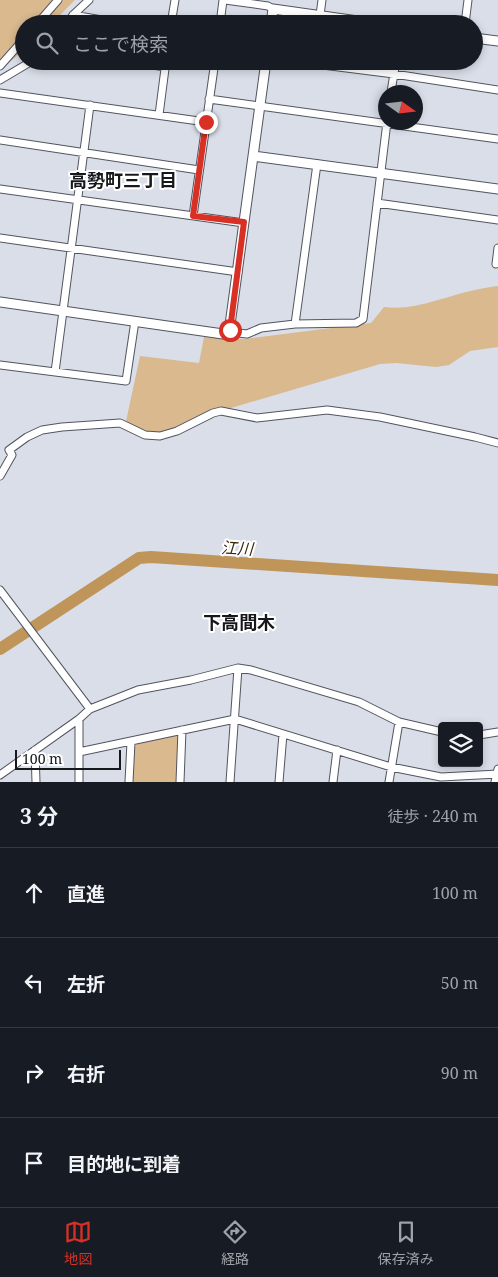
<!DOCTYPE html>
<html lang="ja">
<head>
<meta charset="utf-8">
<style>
	:root { --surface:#171b24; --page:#20242c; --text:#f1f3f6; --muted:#9ea1a6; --line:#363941; --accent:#d93025 }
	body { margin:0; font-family:"Noto Serif","Noto Sans JP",serif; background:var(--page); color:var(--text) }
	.controls { position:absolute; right:15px; bottom:15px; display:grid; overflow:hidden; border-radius:5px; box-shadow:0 2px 8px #0003 }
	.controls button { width:45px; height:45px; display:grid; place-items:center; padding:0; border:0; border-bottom:1px solid var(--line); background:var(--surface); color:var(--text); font:25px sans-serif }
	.compass { position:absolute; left:378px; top:85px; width:45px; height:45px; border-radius:50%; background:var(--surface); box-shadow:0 2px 8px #0003; rotate:104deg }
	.scale { position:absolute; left:15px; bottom:12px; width:106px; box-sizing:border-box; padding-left:5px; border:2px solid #17181c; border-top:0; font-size:14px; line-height:18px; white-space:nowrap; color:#17181c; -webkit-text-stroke:4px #fff; paint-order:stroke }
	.stop { position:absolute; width:15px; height:15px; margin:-11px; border:4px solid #d93025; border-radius:50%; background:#fff }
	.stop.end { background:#d93025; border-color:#fff; box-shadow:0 1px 5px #0008 }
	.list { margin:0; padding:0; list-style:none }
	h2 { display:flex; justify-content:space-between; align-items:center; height:65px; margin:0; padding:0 20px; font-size:21px }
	h2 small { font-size:16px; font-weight:400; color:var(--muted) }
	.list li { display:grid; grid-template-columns:32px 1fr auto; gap:15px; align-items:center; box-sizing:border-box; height:90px; padding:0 20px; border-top:1px solid var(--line) }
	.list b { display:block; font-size:19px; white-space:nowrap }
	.list em { font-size:16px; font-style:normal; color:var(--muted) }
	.icon { flex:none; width:28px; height:28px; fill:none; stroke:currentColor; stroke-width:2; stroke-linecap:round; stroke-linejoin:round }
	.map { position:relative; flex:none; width:498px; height:782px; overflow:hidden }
	.search { position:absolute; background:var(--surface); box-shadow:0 2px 8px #0003; left:15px; right:15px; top:15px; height:55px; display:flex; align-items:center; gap:12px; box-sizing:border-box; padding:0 18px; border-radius:28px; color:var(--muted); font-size:19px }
	.sheet { height:425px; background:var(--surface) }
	nav { display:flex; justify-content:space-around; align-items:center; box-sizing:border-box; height:70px; border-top:1px solid var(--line); background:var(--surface); font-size:14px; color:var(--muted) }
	nav a { display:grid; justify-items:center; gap:2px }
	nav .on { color:var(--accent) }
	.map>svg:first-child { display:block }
	.green { fill:#d9b98d }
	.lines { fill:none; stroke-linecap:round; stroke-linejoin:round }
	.river { stroke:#bf955a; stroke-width:12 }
	.minor-casing { stroke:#52555f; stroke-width:9 }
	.tertiary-casing { stroke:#52555f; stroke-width:11 }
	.minor { stroke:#fff; stroke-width:7 }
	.tertiary { stroke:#fff; stroke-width:9 }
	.route { stroke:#d93025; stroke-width:6 }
	.labels { text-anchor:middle; stroke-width:4; stroke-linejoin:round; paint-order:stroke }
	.water-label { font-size:16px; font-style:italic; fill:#3a290d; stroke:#fff }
	.quarter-label { font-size:18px; font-weight:bold; fill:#17181c; stroke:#fff }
</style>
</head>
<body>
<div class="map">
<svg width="498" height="782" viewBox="0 0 498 782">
	<rect width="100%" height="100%" fill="#d9dee9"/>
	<path class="green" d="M0 0H75L51 24H24V50L0 70Z
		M280 14 318 20 317 24H274L275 17Z
		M498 286V347L470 351 449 365 436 367 396 363 380 364 231 408 160 436 125 426 140 356 199 363 204 337 244 339 371 323 384 307C416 311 445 296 475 290 483 288 490 287 498 286Z
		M175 734 179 738 177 782H133L134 748 138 743Z"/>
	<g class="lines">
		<path class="river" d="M0 649 139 558 151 557 498 580"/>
		<g class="minor-casing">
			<path id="minor" d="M225 0 268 6 273 9
				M73 15 125 24
				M320 15 322 0
				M37 24 58 0
				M67 24 73 15 89 0
				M171 24 175 0
				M220 24 223 0
				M465 24 468 0
				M124 61 166 67
				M291 61 394 74 498 90
				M0 66 24 39
				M0 80 32 61
				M391 92 396 61
				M0 93 206 122
				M209 99 498 139
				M159 115 166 61
				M0 140 199 170
				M0 189 244 223
				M377 203 498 220
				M193 216 215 61
				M0 238 238 272
				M496 264 498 248
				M295 324 317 164
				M229 332 247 334 261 328 295 324 356 323 363 319 387 122
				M0 365 126 381 135 321
				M55 372 90 105
				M0 476 12 455 9 450 27 437 42 430 62 427 120 423 145 435 160 436 177 431 213 413 221 411 257 418 327 410 380 417 475 437 498 443
				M0 590 90 709
				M479 735 498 732
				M35 750 36 782
				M79 752 235 719 391 767 441 777 498 774
				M0 775 79 719 90 709 138 690 191 680 238 668 251 670 359 702 399 722 442 732
				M79 782V719
				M129 782 131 742
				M180 782 182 730
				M230 782 238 668
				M279 782 283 734
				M333 782 337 750
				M389 782 399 722
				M495 782 498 769"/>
		</g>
		<g class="tertiary-casing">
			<path id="tertiary" d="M271 24 273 9 379 24
				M474 38 498 41
				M253 156 498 189
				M0 302 223 334 229 332 266 61"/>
		</g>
		<use href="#minor" class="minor"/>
		<use href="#tertiary" class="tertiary"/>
	</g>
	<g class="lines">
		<path class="route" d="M206 122 193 216 244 222 230 330"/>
	</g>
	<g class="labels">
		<g class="water-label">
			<text transform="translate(237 548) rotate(3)" y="6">江川</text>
		</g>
		<g class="quarter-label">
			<text x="123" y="187">高勢町三丁目</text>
			<text x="239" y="629">下高間木</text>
		</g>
	</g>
</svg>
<div class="controls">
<button><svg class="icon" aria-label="layers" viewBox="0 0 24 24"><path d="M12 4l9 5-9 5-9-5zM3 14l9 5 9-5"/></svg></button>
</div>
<svg class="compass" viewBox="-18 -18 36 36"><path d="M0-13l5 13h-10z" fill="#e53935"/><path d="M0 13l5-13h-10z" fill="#9ea1a6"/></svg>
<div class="scale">100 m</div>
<div class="stop" style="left:230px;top:330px"></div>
<div class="stop end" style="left:206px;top:122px"></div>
<div class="search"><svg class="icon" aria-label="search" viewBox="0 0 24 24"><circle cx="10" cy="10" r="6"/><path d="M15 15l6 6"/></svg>ここで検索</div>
</div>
<section class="sheet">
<h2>3 分<small>徒歩 · 240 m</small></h2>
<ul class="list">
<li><svg class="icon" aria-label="ahead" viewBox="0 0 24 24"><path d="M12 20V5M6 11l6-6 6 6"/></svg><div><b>直進</b></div><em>100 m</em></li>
<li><svg class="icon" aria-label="left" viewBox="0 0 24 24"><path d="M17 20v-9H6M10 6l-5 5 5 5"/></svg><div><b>左折</b></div><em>50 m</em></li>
<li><svg class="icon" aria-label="right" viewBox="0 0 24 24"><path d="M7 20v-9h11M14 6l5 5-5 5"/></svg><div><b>右折</b></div><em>90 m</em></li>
<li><svg class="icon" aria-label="arrive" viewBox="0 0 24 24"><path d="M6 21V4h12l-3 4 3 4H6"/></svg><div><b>目的地に到着</b></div></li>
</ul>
</section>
<nav>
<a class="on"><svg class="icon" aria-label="map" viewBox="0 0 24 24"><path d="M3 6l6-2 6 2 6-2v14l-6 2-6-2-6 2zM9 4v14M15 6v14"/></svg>地図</a>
<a><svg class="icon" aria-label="directions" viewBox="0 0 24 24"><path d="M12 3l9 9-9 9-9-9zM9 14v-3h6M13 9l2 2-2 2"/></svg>経路</a>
<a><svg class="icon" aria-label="saved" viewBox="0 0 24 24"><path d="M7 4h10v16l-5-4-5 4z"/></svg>保存済み</a>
</nav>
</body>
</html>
